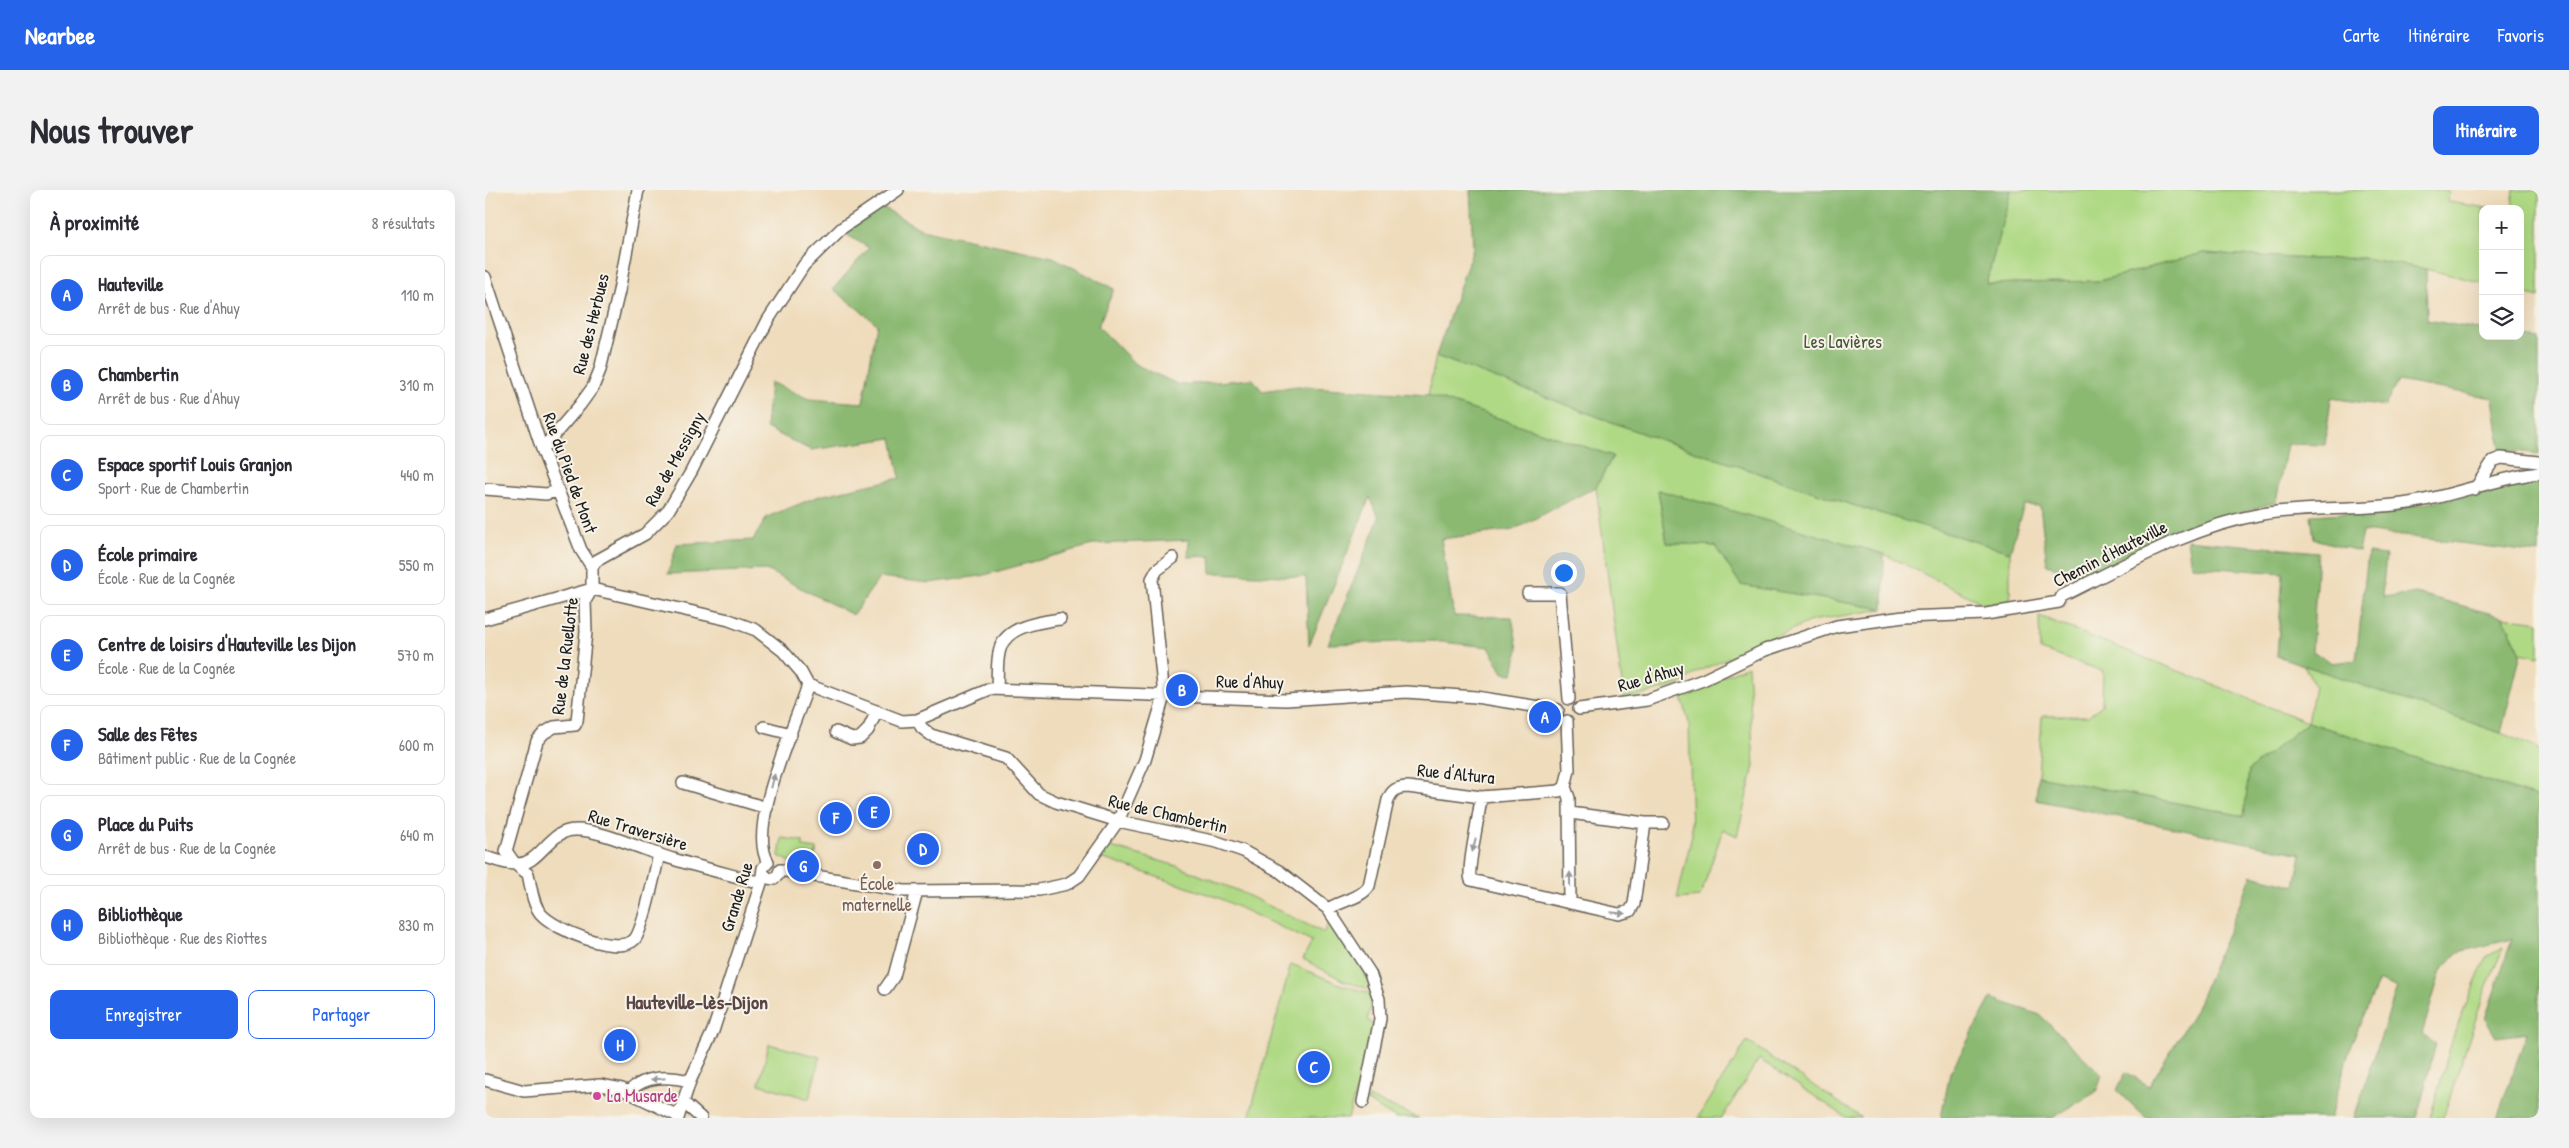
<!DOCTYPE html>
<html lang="fr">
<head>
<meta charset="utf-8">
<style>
	:root { --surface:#fff; --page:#f2f2f3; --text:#2b2b33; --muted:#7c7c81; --line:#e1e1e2; --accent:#2563eb }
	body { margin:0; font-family:"Patrick Hand",sans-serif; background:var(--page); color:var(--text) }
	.controls { position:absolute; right:15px; top:15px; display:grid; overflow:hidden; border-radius:10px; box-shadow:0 5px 20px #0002 }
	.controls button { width:45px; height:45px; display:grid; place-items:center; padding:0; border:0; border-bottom:1px solid var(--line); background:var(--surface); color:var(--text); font:25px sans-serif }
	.you { position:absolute; left:1078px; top:382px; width:18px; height:18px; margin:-12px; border:4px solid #fff; border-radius:50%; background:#1a73e8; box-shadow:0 0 0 8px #1a73e833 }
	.badge { display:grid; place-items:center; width:32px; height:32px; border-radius:50%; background:var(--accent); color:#fff; font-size:16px; font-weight:700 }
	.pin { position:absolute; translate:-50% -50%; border:2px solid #fff; box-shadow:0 1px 5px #0006 }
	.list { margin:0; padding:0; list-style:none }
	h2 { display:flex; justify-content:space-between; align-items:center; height:65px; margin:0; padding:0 20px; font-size:21px }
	h2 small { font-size:16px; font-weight:400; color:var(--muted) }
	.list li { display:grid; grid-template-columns:32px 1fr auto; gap:15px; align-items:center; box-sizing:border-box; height:80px; margin:0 10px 10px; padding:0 10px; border:1px solid var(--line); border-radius:10px }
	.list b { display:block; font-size:19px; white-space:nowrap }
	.list p { margin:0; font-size:16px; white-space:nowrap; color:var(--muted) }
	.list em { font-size:16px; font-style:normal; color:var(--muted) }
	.actions { display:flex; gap:10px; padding:15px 20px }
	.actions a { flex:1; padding:11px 0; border:1px solid var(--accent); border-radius:10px; text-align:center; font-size:18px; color:var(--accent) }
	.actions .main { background:var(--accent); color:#fff }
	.icon { flex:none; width:28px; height:28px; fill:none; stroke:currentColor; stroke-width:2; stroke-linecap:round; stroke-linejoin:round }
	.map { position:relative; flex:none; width:2054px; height:928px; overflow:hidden; border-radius:10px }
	header { display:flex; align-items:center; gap:30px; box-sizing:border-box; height:70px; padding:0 25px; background:var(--accent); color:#fff }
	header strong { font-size:24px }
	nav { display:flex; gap:28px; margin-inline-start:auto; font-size:18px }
	.intro { display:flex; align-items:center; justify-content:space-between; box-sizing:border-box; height:120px; padding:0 30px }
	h1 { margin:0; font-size:35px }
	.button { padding:12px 22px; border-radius:10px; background:var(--accent); color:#fff; font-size:18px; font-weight:700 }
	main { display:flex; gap:30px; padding:0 30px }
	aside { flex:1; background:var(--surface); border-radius:10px; box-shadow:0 5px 20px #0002 }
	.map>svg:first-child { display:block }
	.green { fill:#afd984; stroke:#667a50 }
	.forest { fill:#8bb972; stroke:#546a47 }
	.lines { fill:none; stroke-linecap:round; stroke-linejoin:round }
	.minor-casing { stroke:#665f54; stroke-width:14 }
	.minor { stroke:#fff; stroke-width:11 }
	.oneway { fill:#999 }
	.education-dot { fill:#8d6e63; stroke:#f7f3e8; stroke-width:2 }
	.hotel-dot { fill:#d1479c; stroke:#f7f3e8; stroke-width:2 }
	.labels { text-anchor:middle; stroke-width:4; stroke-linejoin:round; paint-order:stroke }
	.street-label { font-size:18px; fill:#1c1c1c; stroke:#f7f3e8 }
	.park-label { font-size:18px; fill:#48553b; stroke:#f7f3e8 }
	.education-label { font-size:18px; fill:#785e54; stroke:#f7f3e8 }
	.hotel-label { font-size:18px; fill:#b23c85; stroke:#f7f3e8; text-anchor:start }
	.quarter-label { font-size:20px; font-weight:bold; fill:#5b4646; stroke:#f7f3e8 }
</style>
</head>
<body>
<header>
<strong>Nearbee</strong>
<nav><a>Carte</a><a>Itinéraire</a><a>Favoris</a></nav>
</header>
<div class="intro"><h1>Nous trouver</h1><a class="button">Itinéraire</a></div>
<main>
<aside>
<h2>À proximité<small>8 résultats</small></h2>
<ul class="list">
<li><span class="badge">A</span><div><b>Hauteville</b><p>Arrêt de bus · Rue d'Ahuy</p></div><em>110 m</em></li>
<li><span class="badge">B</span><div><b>Chambertin</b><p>Arrêt de bus · Rue d'Ahuy</p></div><em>310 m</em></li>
<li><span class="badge">C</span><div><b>Espace sportif Louis Granjon</b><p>Sport · Rue de Chambertin</p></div><em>440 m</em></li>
<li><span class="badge">D</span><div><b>École primaire</b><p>École · Rue de la Cognée</p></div><em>550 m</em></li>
<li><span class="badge">E</span><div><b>Centre de loisirs d'Hauteville les Dijon</b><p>École · Rue de la Cognée</p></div><em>570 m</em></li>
<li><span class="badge">F</span><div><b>Salle des Fêtes</b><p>Bâtiment public · Rue de la Cognée</p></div><em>600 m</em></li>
<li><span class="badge">G</span><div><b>Place du Puits</b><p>Arrêt de bus · Rue de la Cognée</p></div><em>640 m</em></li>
<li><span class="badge">H</span><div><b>Bibliothèque</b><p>Bibliothèque · Rue des Riottes</p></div><em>830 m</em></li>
</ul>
<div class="actions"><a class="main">Enregistrer</a><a>Partager</a></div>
</aside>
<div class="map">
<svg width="2054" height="928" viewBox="0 0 2054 928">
	<rect width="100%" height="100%" fill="#f7f3e8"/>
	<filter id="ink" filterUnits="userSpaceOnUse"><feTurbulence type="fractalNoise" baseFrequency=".02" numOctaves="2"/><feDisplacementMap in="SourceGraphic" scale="10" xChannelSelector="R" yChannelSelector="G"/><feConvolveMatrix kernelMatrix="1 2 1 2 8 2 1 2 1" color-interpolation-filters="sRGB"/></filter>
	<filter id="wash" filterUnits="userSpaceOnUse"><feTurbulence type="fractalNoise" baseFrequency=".0096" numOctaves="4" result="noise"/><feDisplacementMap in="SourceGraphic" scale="20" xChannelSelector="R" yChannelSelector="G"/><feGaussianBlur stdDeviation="1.12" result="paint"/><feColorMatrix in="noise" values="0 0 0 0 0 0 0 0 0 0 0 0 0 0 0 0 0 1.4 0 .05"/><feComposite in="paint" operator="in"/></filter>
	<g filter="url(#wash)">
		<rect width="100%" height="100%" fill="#efdcbc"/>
		<path class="green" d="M1526 0H1964L1963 12 2009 19H1998V93L1941 79 1878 68 1827 69 1718 63 1614 91 1501 94Z
			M2029 0H2054V107L2035 102V19H2027Z
			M951 166 1159 244 1364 314 1525 362V412L1499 414 1399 364 1173 300 1182 353 1230 356 1256 395 1398 419 1326 431 1212 482 1194 495 1139 509 1111 297 1128 266 943 205Z
			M1554 426 1823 532 1830 497 1819 475 2016 543 2054 559V608L1823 532 1764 580 1760 626 1553 586 1557 526H1603L1617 515 1618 481 1555 460Z
			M2018 427 2054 432V467L2036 463Z
			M1263 476 1269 576 1252 646 1238 639 1215 707 1192 709 1207 645 1204 533 1196 504Z
			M297 648 318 651V657L332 659 327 676 317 673 315 677 294 666Z
			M623 656 692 676 754 701 839 743 846 728 875 773 887 800 859 791 818 769 827 752 734 708 616 668Z
			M2018 758 1999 804 1958 928H1945L1969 844 2001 767Z
			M806 774 857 795 888 804 883 829 890 838 863 928H764Z
			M1262 851 1377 928H1362L1274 869 1237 928H1213Z
			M284 854 335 867 324 909 274 894Z
			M884 908 934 928H910L882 911Z"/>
		<path class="forest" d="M985 0H1526L1501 94 1614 91 1718 63 1827 69 1878 68 1941 79 1942 130 1998 140V146H2035L2054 149V264L2015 259 2008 208 1913 191 1900 216 1846 208 1840 255 1802 254 1791 312 1681 346 1599 386 1562 375 1555 316 1539 315 1525 362 1364 314 1159 244 951 166 988 58Z
			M397 17 436 39 568 67 629 99 613 136 650 174 694 195 768 189 777 201 812 196 943 205 1128 266 1111 297 1028 340 956 349 969 426 1027 427 1033 459 1028 484 1018 483 1004 457 948 451 843 454 894 328 885 307 824 456 821 387 726 383 725 366 703 367 704 350 611 354 496 386 444 393 395 387 368 425 281 380 183 384 192 354 268 350 282 327 334 306 415 288 407 248 326 260 281 238 285 192 324 209 378 213 392 134 348 99 384 58 359 43Z
			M2054 290V363L1878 341 1874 361 1829 349 1826 325 1909 320Z
			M1173 300 1399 364 1398 419 1256 395 1230 356 1182 353Z
			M1702 350 1833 362 1827 461 1847 473 1871 470 1883 363 1901 365 1897 407 1931 403 2018 427 2036 463 2016 543 1792 466 1798 383 1706 376Z
			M1823 532 2054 608V928H2012L2042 843 2011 847 2000 829 2027 749 1973 762 1956 780 1937 844 1951 853 1932 928H1869L1912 798 1894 790 1866 855 1845 928H1661L1632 900 1641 882 1664 896 1709 823 1767 685 1810 696 1816 664 1551 610 1553 586 1759 626 1764 580Z
			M1506 808 1555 825 1617 885 1611 902 1567 928H1456L1465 883Z"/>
	</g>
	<g filter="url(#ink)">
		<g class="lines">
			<g class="minor-casing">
				<path id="minor" d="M0 87 57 259 96 360 107 377
					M57 259 95 215 108 197 115 180 134 101 153 0
					M0 299 61 304 73 301
					M1990 299 2008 271 2016 268 2054 272
					M107 399 100 411 101 442 92 531 90 535 69 537 59 543 52 551 21 661 30 674 43 684C46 696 47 713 56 724 69 739 133 767 150 749 159 737 170 682 174 664
					M107 399V377L111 371 160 344 183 321 206 282 283 130 319 75 357 38 413 0
					M107 399 244 430 271 440 298 461 316 482 323 495
					M1043 403H1075L1084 509
					M0 429 107 399
					M323 495 417 531 432 530 437 538 446 545 521 568 554 604 571 612 633 631 732 652 758 661 794 681 843 719 885 783 894 809 895 829 878 912
					M512 499C513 486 511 471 515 459 521 436 555 432 575 429
					M1094 519 1162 510 1218 490 1280 460 1352 436 1419 427 1501 424 1574 412 1577 406C1642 374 1705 337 1777 324 1821 317 1865 320 1909 315 1959 310 2005 289 2054 283
					M432 530 505 499 801 510 921 502 991 507 1073 520
					M279 537 306 544
					M351 542 367 549 375 548 383 540 392 521
					M198 593 282 618
					M996 607C995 623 981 682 986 690L1085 713 1084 608 1080 597
					M1085 623 1160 633 1149 714 1145 721 1134 724 1085 713
					M1160 633H1178
					M0 667C9 669 20 674 30 674 55 676 63 640 90 640 116 639 162 662 188 669 217 678 247 685 276 693
					M283 672C261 637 311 533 323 495
					M295 680 419 701 554 700 582 694 594 686 633 631 660 570 679 506 667 389 672 380 688 368
					M279 684C283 690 288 690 293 685L295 680
					M843 719C855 711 877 708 884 696L903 610C907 600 912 597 923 597L996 607 1074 601 1080 597 1084 580 1082 531
					M400 799 409 786 432 701
					M0 890 39 901 115 895 137 899 193 926
					M144 901C161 885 183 886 205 891
					M198 912 216 928
					M193 928 205 891 228 841 276 693 278 678 283 672"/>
			</g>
			<use href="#minor" class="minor"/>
		</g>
		<defs><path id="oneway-solid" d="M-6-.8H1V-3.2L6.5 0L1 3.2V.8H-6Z" transform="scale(1.25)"/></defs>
		<g class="oneway">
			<use href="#oneway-solid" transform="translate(288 591) rotate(-76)"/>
			<use href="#oneway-solid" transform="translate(989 655) rotate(104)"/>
			<use href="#oneway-solid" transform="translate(1085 689) rotate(-90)"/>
			<use href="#oneway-solid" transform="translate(1133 723) rotate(6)"/>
			<use href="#oneway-solid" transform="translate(173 889) rotate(174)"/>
		</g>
	</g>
	<circle class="education-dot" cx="392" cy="675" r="5"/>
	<circle class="hotel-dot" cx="112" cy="906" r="5"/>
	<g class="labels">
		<g class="street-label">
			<text transform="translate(106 134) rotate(-76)" y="6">Rue des Herbues</text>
			<text transform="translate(190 269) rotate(-61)" y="6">Rue de Messigny</text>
			<text transform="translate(85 283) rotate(70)" y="6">Rue du Pied de Mont</text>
			<text transform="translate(1625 364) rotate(-27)" y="6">Chemin d'Hauteville</text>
			<text transform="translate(80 466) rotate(-83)" y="6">Rue de la Ruellotte</text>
			<text transform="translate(1166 487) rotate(-16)" y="6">Rue d'Ahuy</text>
			<text transform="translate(765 492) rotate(1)" y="6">Rue d'Ahuy</text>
			<text transform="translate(971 584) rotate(6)" y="6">Rue d'Altura</text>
			<text transform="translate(683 624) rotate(13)" y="6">Rue de Chambertin</text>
			<text transform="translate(153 640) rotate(17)" y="6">Rue Traversière</text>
			<text transform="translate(252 707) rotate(-73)" y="6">Grande Rue</text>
		</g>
		<g class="park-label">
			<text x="1358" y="158">Les Lavières</text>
		</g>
		<g class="education-label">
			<text x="392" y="700">École<tspan x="392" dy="21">maternelle</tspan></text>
		</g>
		<g class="hotel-label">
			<text x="122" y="912">La Musarde</text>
		</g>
		<g class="quarter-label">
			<text x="212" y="819">Hauteville-lès-Dijon</text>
		</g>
	</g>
</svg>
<div class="controls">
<button>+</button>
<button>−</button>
<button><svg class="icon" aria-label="layers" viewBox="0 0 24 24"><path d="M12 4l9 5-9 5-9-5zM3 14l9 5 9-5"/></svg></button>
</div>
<div class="you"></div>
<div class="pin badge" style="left:1060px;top:527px">A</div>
<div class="pin badge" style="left:697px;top:500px">B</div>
<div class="pin badge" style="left:829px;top:877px">C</div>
<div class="pin badge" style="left:438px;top:659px">D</div>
<div class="pin badge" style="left:389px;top:622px">E</div>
<div class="pin badge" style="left:351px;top:628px">F</div>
<div class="pin badge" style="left:318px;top:676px">G</div>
<div class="pin badge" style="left:135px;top:855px">H</div>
</div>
</main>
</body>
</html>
